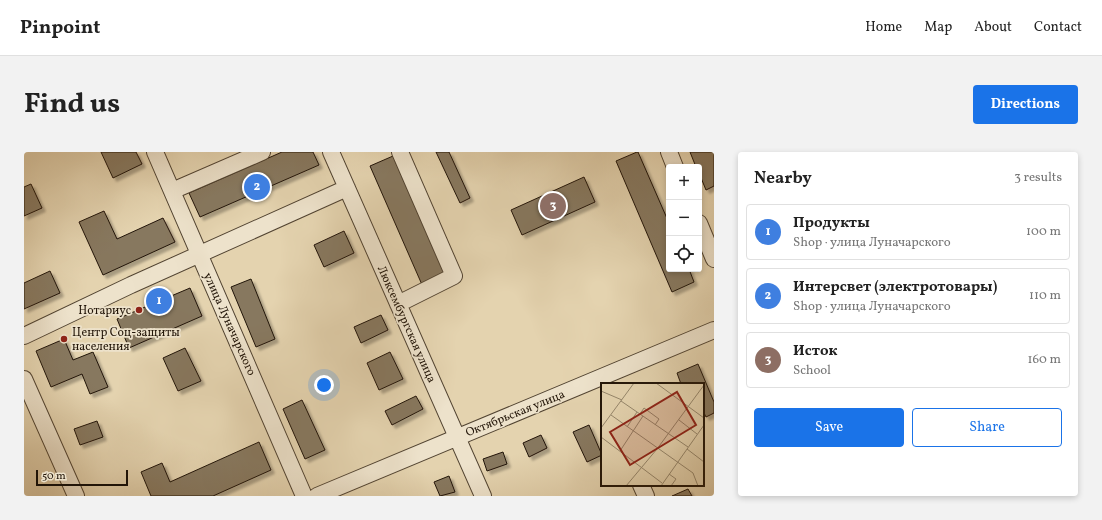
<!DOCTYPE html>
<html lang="en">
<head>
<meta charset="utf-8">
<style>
	:root { --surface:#fff; --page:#f2f2f2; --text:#222; --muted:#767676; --line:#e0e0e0; --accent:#1a73e8 }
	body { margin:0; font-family:Vollkorn,serif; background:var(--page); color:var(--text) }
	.controls { position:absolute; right:12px; top:12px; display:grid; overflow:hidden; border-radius:4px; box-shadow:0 2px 6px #0003 }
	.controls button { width:36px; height:36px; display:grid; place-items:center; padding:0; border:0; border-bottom:1px solid var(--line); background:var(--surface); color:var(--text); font:20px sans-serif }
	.scale { position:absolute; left:12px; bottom:10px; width:92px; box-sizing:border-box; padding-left:4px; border:2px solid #221508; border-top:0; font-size:11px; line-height:14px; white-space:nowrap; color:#221508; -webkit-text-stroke:3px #ede2cb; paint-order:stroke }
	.you { position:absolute; left:300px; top:233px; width:14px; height:14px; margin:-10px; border:3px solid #fff; border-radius:50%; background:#1a73e8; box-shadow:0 0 0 6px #1a73e833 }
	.badge { display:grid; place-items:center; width:26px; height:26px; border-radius:50%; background:var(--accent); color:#fff; font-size:13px; font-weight:700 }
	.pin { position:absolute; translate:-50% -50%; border:2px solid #fff; box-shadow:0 1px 4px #0006 }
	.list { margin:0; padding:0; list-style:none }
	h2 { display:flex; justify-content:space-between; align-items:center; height:52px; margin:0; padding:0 16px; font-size:17px }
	h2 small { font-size:13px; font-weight:400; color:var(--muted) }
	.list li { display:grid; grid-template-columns:26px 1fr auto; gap:12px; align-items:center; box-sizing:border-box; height:56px; margin:0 8px 8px; padding:0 8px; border:1px solid var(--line); border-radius:4px }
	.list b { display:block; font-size:15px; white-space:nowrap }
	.list p { margin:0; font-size:13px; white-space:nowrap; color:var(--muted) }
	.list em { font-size:13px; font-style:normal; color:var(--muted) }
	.actions { display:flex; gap:8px; padding:12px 16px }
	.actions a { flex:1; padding:9px 0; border:1px solid var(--accent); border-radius:4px; text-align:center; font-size:14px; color:var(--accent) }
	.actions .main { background:var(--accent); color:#fff }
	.icon { flex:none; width:22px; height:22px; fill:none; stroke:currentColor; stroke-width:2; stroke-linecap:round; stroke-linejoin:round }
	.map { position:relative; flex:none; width:690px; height:344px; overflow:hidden; border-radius:4px }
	header { display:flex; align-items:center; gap:24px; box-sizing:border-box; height:56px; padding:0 20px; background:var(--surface); border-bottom:1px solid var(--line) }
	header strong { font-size:19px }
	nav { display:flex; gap:22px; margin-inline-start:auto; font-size:14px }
	.intro { display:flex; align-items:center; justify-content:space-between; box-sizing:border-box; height:96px; padding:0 24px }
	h1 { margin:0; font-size:28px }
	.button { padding:10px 18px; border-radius:4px; background:var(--accent); color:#fff; font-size:14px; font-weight:700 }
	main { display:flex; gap:24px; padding:0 24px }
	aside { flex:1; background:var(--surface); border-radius:4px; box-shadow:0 2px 6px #0003 }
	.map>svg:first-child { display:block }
	.building { fill:#87785f; stroke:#221508; filter:url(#shadow) }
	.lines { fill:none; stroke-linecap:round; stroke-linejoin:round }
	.minor-casing { stroke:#524432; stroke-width:18 }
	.minor { stroke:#ede2cb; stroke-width:16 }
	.poi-dot { fill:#8f2418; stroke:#ede2cb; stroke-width:1.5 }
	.labels { text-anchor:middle; stroke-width:3.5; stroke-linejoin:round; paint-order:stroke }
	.poi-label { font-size:12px; fill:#221508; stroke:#ede2cb; text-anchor:end }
	.street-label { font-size:12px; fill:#221508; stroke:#ede2cb }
	.inset-road { fill:none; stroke:#96876c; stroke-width:1 }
	.view { fill:#8f2418; fill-opacity:0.15; stroke:#8f2418; stroke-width:2 }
	.inset-edge { fill:none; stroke:#221508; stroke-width:2 }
</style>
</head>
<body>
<header>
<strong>Pinpoint</strong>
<nav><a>Home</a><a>Map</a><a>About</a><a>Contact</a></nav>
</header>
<div class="intro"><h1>Find us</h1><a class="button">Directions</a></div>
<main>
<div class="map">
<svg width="690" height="344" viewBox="0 0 690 344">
	<defs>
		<filter id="shadow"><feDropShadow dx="3.5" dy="3.5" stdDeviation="1" flood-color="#0004"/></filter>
	</defs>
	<rect width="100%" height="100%" fill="#e4d3af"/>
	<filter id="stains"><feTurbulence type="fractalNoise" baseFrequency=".005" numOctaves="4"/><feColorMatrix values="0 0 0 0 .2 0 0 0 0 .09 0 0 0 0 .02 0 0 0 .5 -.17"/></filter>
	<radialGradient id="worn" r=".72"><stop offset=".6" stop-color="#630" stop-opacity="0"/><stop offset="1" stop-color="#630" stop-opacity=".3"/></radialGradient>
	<path class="building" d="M77 0H112L118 12 89 26Z
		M258 0H289L295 13 176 65 165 41Z
		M412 0H425L446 46 436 51Z
		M613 0H614L645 71V117H665L670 130 648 140 592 9Z
		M666 0H690V34L682 38 675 21V15H672Z
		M369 4 422 125 399 135 346 14Z
		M560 25 571 50 498 83 487 58Z
		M7 32 18 56 0 64V35Z
		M80 59 93 87 139 66 151 90 79 123 55 70Z
		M320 79 330 101 300 115 290 93Z
		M26 119 36 141 0 157V131Z
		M227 127 251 187 232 195 207 135Z
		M166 136 178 164 105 196 93 167Z
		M357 163 364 178 337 191 330 175Z
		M40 187 49 208 69 200 84 235 66 242 58 222 27 235 12 199Z
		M161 196 177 229 154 239 139 206Z
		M366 200 379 227 355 238 343 211Z
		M674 212 690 250V261L682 265 679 259V232H657L653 221Z
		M392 244 399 257 368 273 361 259Z
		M278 248 301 298 281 307 259 257Z
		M73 269 79 285 56 293 50 277Z
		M565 273 578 303 563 310 549 280Z
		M517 283 523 296 505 305 499 291Z
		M235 290 247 318 189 344H127L117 320 138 311 146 330Z
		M479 300 483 312 463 319 459 307Z
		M425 324 431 340 416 344 410 330Z
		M664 337 668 344H648Z"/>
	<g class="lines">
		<g class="minor-casing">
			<path id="minor" d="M131 0 280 344
				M307 0 459 344
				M645 0 651 15
				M148 39 238 0
				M675 71 690 107
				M374 152 430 124 376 0
				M0 184 107 133 323 36
				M0 227 52 344
				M617 333 622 344
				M293 344 690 178"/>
		</g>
		<use href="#minor" class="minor"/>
	</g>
	<g class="poi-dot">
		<circle cx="115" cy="158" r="4"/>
		<circle cx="40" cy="187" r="4"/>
	</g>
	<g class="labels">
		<g class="poi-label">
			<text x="107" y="162">Нотариус</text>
			<text x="48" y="184" text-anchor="start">Центр Соц-защиты<tspan x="48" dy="14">населения</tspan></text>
		</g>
		<g class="street-label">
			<text transform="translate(206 172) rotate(66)" y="4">улица Луначарского</text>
			<text transform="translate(383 172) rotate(66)" y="4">Люксембургская улица</text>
			<text transform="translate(491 261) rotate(-22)" y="4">Октябрьская улица</text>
		</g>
	</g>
	<g transform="translate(577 231)">
		<rect width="103" height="103" fill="#e4d3af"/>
		<path class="inset-road" d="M55 0 103 35M0 8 21 17M20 18 87 64M39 31 43 25 58 36 54 42M10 32 92 90 97 103M78 37 96 51M26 44 36 29M0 45 33 0M0 54 61 100M86 66 103 79M19 68 42 33M68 91 75 96 70 103M25 103 56 66 103 2M60 103 103 42"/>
		<path class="view" d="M76 9 95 42 29 82 9 49Z"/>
		<rect width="103" height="103" class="inset-edge"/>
	</g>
	<rect width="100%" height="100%" filter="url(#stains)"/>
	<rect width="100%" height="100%" fill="url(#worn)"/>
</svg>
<div class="controls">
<button>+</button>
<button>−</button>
<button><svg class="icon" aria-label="locate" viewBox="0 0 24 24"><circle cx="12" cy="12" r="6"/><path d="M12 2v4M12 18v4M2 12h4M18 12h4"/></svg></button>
</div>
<div class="scale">50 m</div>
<div class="you"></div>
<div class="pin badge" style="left:135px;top:149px;background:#3f7fe0">1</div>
<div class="pin badge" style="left:233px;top:35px;background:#3f7fe0">2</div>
<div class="pin badge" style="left:529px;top:54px;background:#8d6e63">3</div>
</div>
<aside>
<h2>Nearby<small>3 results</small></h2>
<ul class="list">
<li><span class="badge" style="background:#3f7fe0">1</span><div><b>Продукты</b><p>Shop · улица Луначарского</p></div><em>100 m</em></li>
<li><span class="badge" style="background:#3f7fe0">2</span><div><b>Интерсвет (электротовары)</b><p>Shop · улица Луначарского</p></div><em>110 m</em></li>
<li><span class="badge" style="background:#8d6e63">3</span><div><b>Исток</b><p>School</p></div><em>160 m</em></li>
</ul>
<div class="actions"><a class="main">Save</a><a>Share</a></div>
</aside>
</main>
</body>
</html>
